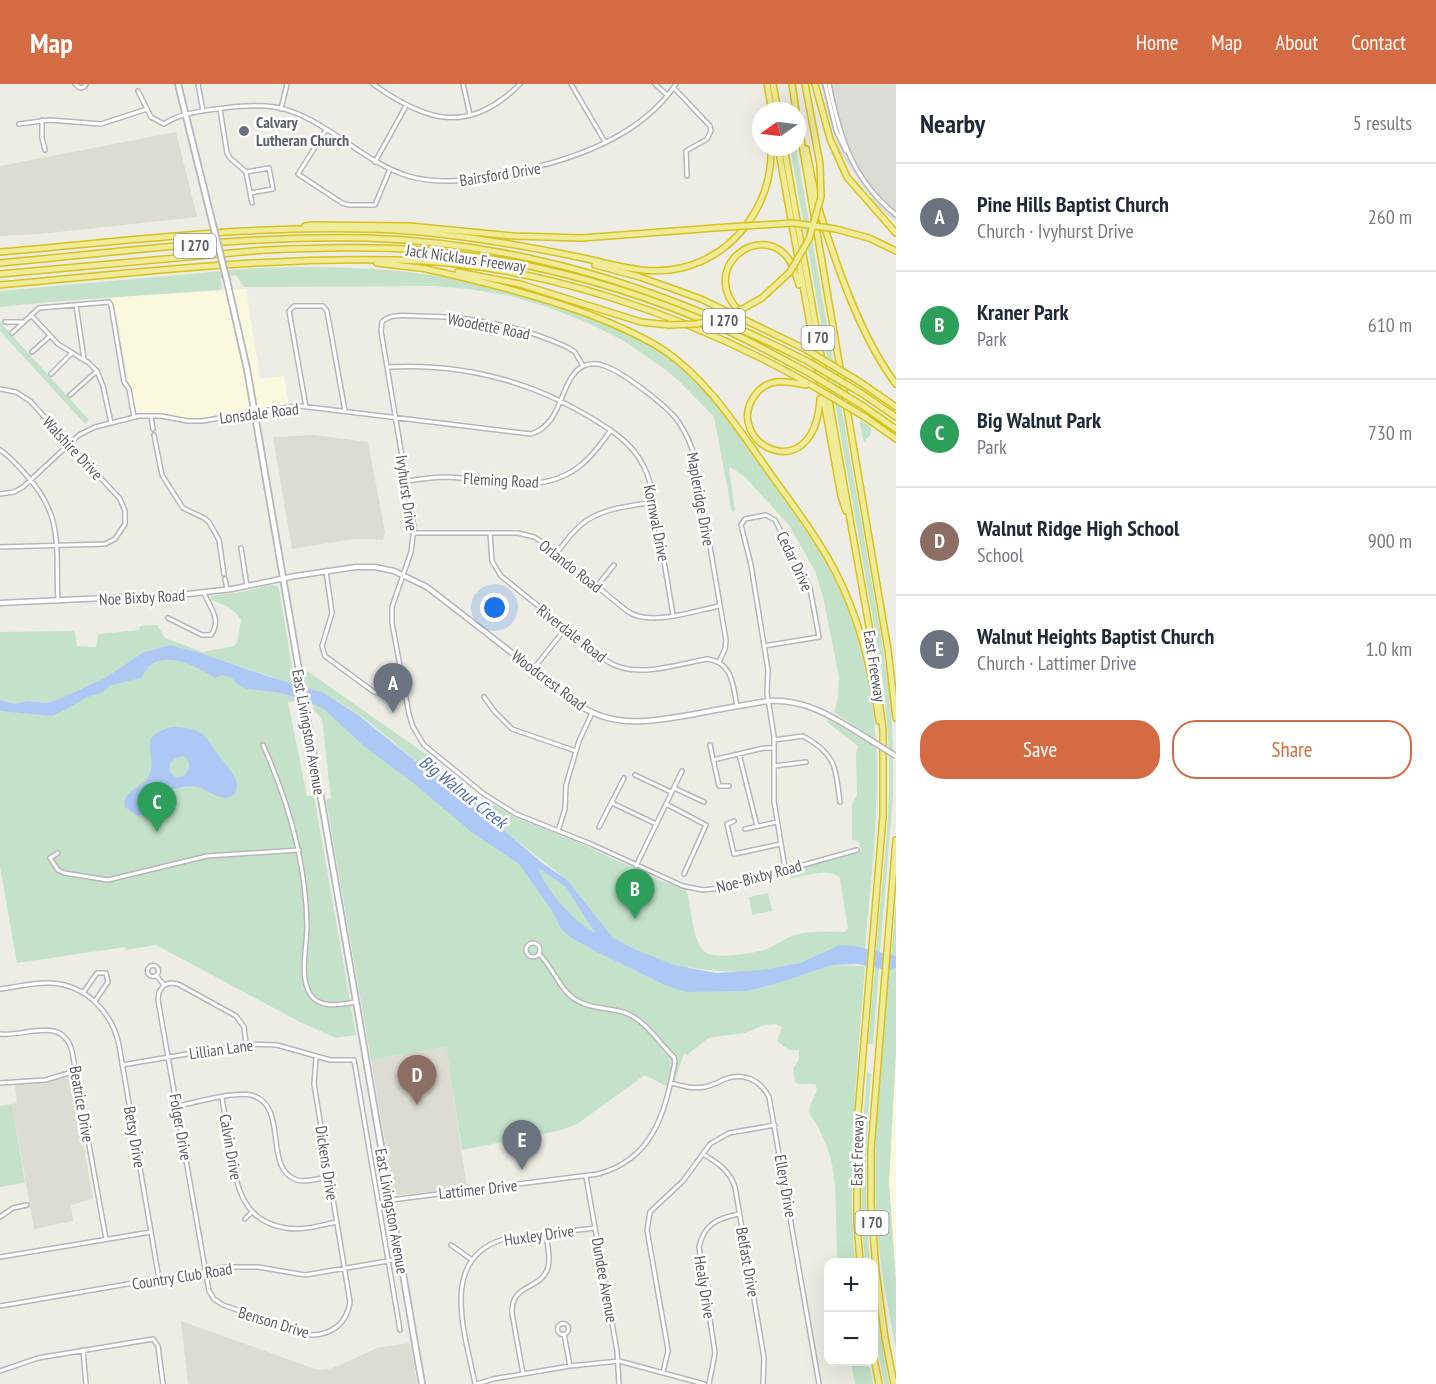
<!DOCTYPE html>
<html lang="en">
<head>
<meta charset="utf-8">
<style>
	:root { --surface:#fff; --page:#f2f2f3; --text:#1f2937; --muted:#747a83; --line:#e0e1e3; --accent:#d56b43 }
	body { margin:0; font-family:"PT Sans Narrow",sans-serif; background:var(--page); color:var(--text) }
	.controls { position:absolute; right:18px; bottom:18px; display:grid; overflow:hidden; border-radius:12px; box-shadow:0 6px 24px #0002 }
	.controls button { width:54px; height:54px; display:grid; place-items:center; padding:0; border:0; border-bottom:2px solid var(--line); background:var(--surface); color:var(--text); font:30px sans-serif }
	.compass { position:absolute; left:752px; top:18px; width:54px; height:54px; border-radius:50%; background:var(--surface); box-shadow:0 6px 24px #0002; rotate:256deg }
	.you { position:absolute; left:495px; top:524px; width:21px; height:21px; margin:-15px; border:4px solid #fff; border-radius:50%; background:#1a73e8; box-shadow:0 0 0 9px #1a73e833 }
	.badge { display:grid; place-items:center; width:39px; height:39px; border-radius:50%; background:var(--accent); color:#fff; font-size:20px; font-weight:700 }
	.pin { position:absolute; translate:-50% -50px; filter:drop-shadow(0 2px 3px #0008) }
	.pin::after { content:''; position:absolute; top:32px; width:21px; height:18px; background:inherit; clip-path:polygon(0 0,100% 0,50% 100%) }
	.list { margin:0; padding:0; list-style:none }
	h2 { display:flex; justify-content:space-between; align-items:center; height:78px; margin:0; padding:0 24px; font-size:26px }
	h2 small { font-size:20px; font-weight:400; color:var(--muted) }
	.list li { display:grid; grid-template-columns:39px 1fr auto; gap:18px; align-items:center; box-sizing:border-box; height:108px; padding:0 24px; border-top:2px solid var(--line) }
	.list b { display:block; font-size:22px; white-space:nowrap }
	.list p { margin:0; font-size:20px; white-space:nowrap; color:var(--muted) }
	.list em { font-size:20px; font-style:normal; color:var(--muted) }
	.actions { display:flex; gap:12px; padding:18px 24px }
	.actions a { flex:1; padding:14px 0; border:2px solid var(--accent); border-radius:24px; text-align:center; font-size:21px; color:var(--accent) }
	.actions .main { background:var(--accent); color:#fff }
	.map { position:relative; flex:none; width:896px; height:1300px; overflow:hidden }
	header { display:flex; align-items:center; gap:36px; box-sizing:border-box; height:84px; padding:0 30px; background:var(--accent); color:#fff }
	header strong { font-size:28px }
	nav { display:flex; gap:33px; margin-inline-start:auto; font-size:21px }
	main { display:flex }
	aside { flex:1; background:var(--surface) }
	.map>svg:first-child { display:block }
	.commercial { fill:#faf9dd }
	.industrial { fill:#dcdcd7 }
	.education { fill:#dddcd3 }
	.green { fill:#c4e2ca }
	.water { fill:#adc8f5; fill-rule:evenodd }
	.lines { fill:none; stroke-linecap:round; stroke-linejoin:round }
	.minor-casing { stroke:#b5b6ba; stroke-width:6 }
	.tertiary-casing { stroke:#b5b6ba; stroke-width:7 }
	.secondary-casing { stroke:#b6b7bd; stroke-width:8 }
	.motorway-casing { stroke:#d7c11b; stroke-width:8 }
	.minor { stroke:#fff; stroke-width:3 }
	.tertiary { stroke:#fff; stroke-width:4 }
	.secondary { stroke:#fff; stroke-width:4.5 }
	.motorway { stroke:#f0eb99; stroke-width:5 }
	.tertiary-bridge-casing { stroke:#b5b6ba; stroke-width:7; stroke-linecap:butt }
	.secondary-bridge-casing { stroke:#b6b7bd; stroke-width:8; stroke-linecap:butt }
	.motorway-bridge-casing { stroke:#d7c11b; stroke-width:8; stroke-linecap:butt }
	.tertiary-bridge { stroke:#fff; stroke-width:4 }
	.secondary-bridge { stroke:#fff; stroke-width:4.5 }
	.motorway-bridge { stroke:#f0eb99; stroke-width:5 }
	.worship-dot { fill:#6b7280; stroke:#fff; stroke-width:2 }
	.labels { text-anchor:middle; stroke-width:5; stroke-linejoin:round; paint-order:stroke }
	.shield { fill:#fff; stroke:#8e8e92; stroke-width:1.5 }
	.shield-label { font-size:15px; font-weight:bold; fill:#5d5e63 }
	.worship-label { font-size:16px; font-weight:bold; fill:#5b616d; stroke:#fff; text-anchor:start }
	.street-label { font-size:16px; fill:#5d5e63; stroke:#fff }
	.water-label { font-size:18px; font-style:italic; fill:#5370b5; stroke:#fff }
</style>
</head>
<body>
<header>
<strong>Map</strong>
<nav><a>Home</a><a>Map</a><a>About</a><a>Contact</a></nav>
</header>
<main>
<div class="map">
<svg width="896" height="1300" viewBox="0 0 896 1300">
	<rect width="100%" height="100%" fill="#edede5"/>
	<path class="commercial" d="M246 205 260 295 284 292 289 322 255 328 247 333 196 340 195 337 147 332 135 333 117 230H114L111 213Z
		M896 967V1198L889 1098Z"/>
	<path class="industrial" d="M821 0H896V138L877 122 840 68 829 34Z"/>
	<path class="education" d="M176 48 197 133 40 150 0 152V82Z
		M314 351 368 358 385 448 383 456 353 455 292 465 273 353Z
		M446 963 467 1104 399 1111 394 1109 371 976Z
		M72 993 93 1115 71 1121 73 1137 34 1145 12 1020 17 1019 15 1001Z
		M181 1237 318 1286 333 1284 377 1264 410 1259 417 1300H188Z"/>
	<path class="green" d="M790 63H796L880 545 891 620 893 665V712L880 869 876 868C881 804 891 738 889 674 888 643 885 612 881 581Z
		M305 183C333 183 361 184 388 186 449 191 508 206 566 225 609 239 651 255 685 286 723 318 749 365 777 405 792 428 809 450 823 474 847 514 862 560 870 606 885 691 872 780 865 865 833 856 827 871 799 879 763 890 724 890 687 883L723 907H747L782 898 832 881 865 882C857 981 847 1079 855 1178H838C835 1148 838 1104 831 1076 828 1066 824 1055 819 1045 817 1039 811 1035 810 1029 807 1017 821 1011 815 1000H798L795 998 793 985 799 975V966H789L777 957 782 943 776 940 764 941 745 949 714 953 707 955 687 971 684 969 673 1002 664 1001 645 991 577 1040 558 1047 462 1066 446 963 371 976 326 716 331 715 322 635 313 625 314 621 320 622V618L537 784 562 792 507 749 483 724 484 722 494 721 517 734 575 757 659 796 685 805 688 811C692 829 692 855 705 868 714 876 753 869 764 866 776 862 786 853 798 850 813 847 829 848 844 848L848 845 840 794C830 783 806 792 793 794L790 793 789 789 791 785 861 766 859 758 852 756V722L857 711 856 670 858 662 827 638 828 635 871 660 870 652 834 628 838 614 839 593 823 513 815 487 789 441 744 392 730 383 729 385 735 427 732 428 714 333 679 297 666 286 624 257 588 239 550 224 511 212 468 205 434 202 244 203 236 191 220 194 222 204 219 206 61 217 0 223V207L257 184Z
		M0 238 89 336 85 340 0 247Z
		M859 335 871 343V350L864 358Z
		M270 501 278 502 279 505 295 601 198 568 169 561 142 569 105 594 59 615 47 619 28 617 15 620 0 616V548L73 547 75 548 77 562 96 563 98 552 100 550 139 546 140 542 157 541 165 554 203 568 234 562 237 559 241 536C234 524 223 520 211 516L210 512 242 508Z
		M153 570 278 603 287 611 297 615V617L288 618 307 712H314L356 951 336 954 300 938 156 861 126 866 125 863 17 879 0 783V622L34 626 72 615Z
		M303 584 437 678 431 685 420 681C386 652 350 617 307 604Z
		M768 809 772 827 752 831 749 813Z
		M896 818V872L891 871Z
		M875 884H879L873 960H868Z
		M896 884V967L889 1098 896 1198V1265C888 1224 880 1183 877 1142 870 1057 882 970 889 885Z
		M867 988 871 989C866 1053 864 1115 870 1178H865L861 1128V1070Z
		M12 1020 25 1099 0 1103V1022Z
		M874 1211 889 1300H884L874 1245Z
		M851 1278H869L873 1300H855Z"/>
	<path class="water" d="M169 561 198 568 267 592 324 609 357 630 420 681 443 691 474 715 507 749 541 778 567 796 613 854 634 865 674 881 716 889 762 886 800 879 840 861 854 862 896 872V884L887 886 857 880 832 881 782 898 747 907 686 908 665 901 597 868 570 853 561 845 553 828 519 780 474 750 412 698 365 663 323 624 282 609 247 605 237 600 231 593 222 591 216 594C199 584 168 566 149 582 146 585 144 590 141 594L111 601 103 608 88 613 53 632 0 627V616L15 620 28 617 47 619 59 615 105 594 142 569ZM538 784 566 803 595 849C573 837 547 808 538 784Z
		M171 643C188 643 201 644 211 660 218 672 229 683 235 694 237 698 238 703 236 707 228 723 208 706 198 703 190 701 179 703 171 706 162 711 160 720 154 727L137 732 125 723C121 706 143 705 149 692 159 668 133 655 171 643ZM184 672 189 678V684L184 692 175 693C163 683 171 674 184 672Z"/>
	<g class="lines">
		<g class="minor-casing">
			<path id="minor" d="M75 0 80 4 84 3 86 0
				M198 0 203 27
				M373 0C426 38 469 51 520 0
				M463 0 470 31
				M571 0 605 58
				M655 0 667 11
				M825 0 836 46 846 67
				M829 0C840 54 852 95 896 131
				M674 4 710 42 711 47 707 55 686 67 687 92
				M138 7 151 33 164 40C180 29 198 28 216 25 236 22 255 20 275 23 324 32 360 77 408 92 439 101 468 96 498 91 561 80 639 56 676 0
				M220 25 227 69 230 74 246 88 250 109 273 105 269 84 246 88
				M281 25 287 0
				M42 36V54L45 66
				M19 40 50 36 101 40 147 25
				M326 46 298 90 342 119 349 121H375L390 85
				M375 78 406 22
				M250 109 252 119
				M76 221 84 275
				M31 231 58 260 89 279 97 287 103 302 111 339
				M5 238H22
				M12 249 39 224 109 218 111 221 124 298 129 305 134 333
				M32 268 50 252
				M583 282 575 268 567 263C521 242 468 232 417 232 405 232 391 229 382 238L381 247 414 444 411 468 392 523V539L409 630 413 643 424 661 484 710 516 730 591 760 683 802 703 806 721 804 857 766
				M387 283C459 279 526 295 588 332 610 345 633 359 644 383 653 401 654 422 658 441 663 471 668 501 673 531
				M51 290 71 270
				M0 305 16 308 30 317 120 415 125 427V440L115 455 105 460 0 463
				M70 311 97 287
				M306 323 289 227 294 222H323L327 227 345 327
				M151 332 153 345
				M154 351 162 391 183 424 204 434 209 438 219 456 224 490
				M0 366C11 373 19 383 27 392 65 434 55 465 58 517
				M407 397C420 395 434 393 448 393 493 395 542 413 581 381 593 372 602 358 611 346
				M0 410 14 408 23 403 79 351 95 343 139 332H161L188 337H202L275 325 300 322 531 350C564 340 559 295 583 282 589 279 598 279 605 282 624 289 666 321 678 337 686 349 692 362 695 375L726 556 725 565 719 578
				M414 449H518L534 453 544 459 627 527C649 543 694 527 719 522
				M490 449 492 477 501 492 607 577C635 596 677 580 707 575 733 578 733 602 737 622
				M241 464 247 502
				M557 469C564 459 572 448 582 440 601 424 630 422 654 418
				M326 487 332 529 322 562 325 572 374 608 385 610 404 607
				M225 495 227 505
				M597 502 614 481
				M168 534 202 551H211C222 535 210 524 204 509
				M764 562 819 553 810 504 775 436 766 431 745 435 741 441 751 481 768 586 767 609 774 652V717L785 784
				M534 584 566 544
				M484 613 495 628 512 645 576 667
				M774 656 803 652C837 671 835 683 840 718
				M263 661C289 719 306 778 307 842 307 862 299 892 310 910 320 926 341 920 356 918
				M710 661 719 702H729
				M739 670 757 742
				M713 676 764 664H773
				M774 682 806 678
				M635 691 671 708
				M674 704 704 718
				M612 719 656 740
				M666 720 706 741 684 790
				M734 737 727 740 734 770 781 760
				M599 743 624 694
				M745 745 777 738
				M558 747 565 725 566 701 579 657 592 629
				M58 769 50 774 58 786 64 789 108 796 207 772 299 766
				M636 782 682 687
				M526 866a7 7 0 1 1 14 0a7 7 0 1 1-14 0Z
				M147.5 887a5.5 5.5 0 1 1 11 0a5.5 5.5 0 1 1-11 0Z
				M156 891 164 901
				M164 901 159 908 158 916 209 1207 214 1215 223 1221 311 1251C332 1251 347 1239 350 1218L314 1000 316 974
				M164 901 171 899 178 900 236 932 244 943 246 960
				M0 905C17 903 34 898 51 899 86 901 112 928 119 961L159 1195
				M83 909 97 889H106L108 898 95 917
				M0 950C26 953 62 931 72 967L106 1155
				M122 981 246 960 277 961 330 976H354L400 1246
				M0 999 45 996 76 987
				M671 999C682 1002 692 1005 704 1003 712 1002 718 998 725 995 744 988 760 996 769 1013L819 1300
				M222 1014C225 1032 228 1050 231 1069 237 1105 244 1138 286 1144 303 1147 321 1141 337 1138
				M177 1022C195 1019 234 1007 251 1011 290 1021 262 1085 297 1096 307 1099 319 1094 329 1093
				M703 1070C718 1079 729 1086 735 1103L764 1274 763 1300
				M586 1093 617 1267 619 1300
				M391 1116 598 1090C654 1075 665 1028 675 978L674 973C659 959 646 937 626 929 609 923 590 926 573 914 558 903 553 883 539 870
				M0 1133 13 1124 27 1121
				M245 1135 252 1128
				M451 1161 472 1176
				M0 1173 151 1148
				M0 1222 226 1183H258L305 1191 400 1175
				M557.5 1245a5.5 5.5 0 1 1 11 0a5.5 5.5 0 1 1-11 0Z
				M564 1250 570 1282
				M83 1266 86 1300
				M0 1287 38 1274 153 1255 158 1262 163 1300
				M663 1288 668 1267 667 1260 647 1146 650 1128 683 1097 710 1060 729 1049 775 1041
				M523 1290 512 1229C511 1198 542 1207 548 1183 551 1173 547 1160 546 1149
				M475 1300C466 1251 437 1175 504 1155L595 1144
				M477 1300 493 1295 570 1282 619 1277 704 1300
				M709 1300 715 1269 699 1163C704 1140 718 1134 739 1130"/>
		</g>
		<g class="tertiary-casing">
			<path id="tertiary" d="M0 519 188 510 232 505 295 492 356 483H375L394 487 427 503 582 623C618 645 655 637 695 630 719 625 744 621 768 617 804 615 830 631 859 649"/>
		</g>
		<g class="secondary-casing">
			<path id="secondary" d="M178 0 211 133
				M227 197 247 285 422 1300"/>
		</g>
		<g class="motorway-casing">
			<path id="motorway" d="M767 0 772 27
				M773 0 778 27
				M792 0 796 27
				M805 0 820 80
				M815 0 830 55 847 93 896 149
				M797 31 888 566 896 634
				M778 63 841 412 846 427
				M784 63 869 542 883 646V732L857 1041V1139L860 1178
				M806 65C811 87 814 110 821 132 838 186 862 255 896 300
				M305 142 312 141 409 142 513 152 582 154 728 143
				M836 145 869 154 896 167
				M0 168C131 157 262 139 394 146 457 150 521 161 583 174 616 181 647 192 681 184 736 171 773 119 771 63
				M0 179C121 168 245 151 366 154 526 159 665 205 807 277
				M377 179 428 185
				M595 181 640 193 701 215 805 265
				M426 185C481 197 534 210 588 230 614 240 641 251 665 267 704 294 731 334 758 372 784 410 815 448 836 489 860 536 872 585 879 637
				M458 188 520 200 641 238
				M0 190 265 166C317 164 369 162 420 166 526 175 632 204 728 247 756 260 782 275 809 289
				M0 201C131 189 263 173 395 176 536 178 691 232 813 302
				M741 229C696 185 759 137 788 174 794 182 796 192 799 201
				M860 298 896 323
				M806 301C787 297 768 293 755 311 721 358 814 408 820 315
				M861 309 896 333
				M863 322 896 345
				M865 333 896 355
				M874 1274 879 1300
				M894 1300 885 1254 876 1187 871 1120V1065L896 756"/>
		</g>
		<use href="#minor" class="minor"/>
		<use href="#tertiary" class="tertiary"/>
		<use href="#secondary" class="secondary"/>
		<use href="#motorway" class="motorway"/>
		<g class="tertiary-bridge-casing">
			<path id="tertiary-bridge" d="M859 649 896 672"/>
		</g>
		<g class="secondary-bridge-casing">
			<path id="secondary-bridge" d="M211 133 227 197"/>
		</g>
		<g class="motorway-bridge-casing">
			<path id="motorway-bridge" d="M728 143 793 139 836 145
				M641 238 669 241 696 240 728 233 762 214 790 188 809 155 821 113 820 80
				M805 265 860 298
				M807 277 861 309
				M809 289 863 322
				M813 302 865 333"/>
		</g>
		<use href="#tertiary-bridge" class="tertiary-bridge"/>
		<use href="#secondary-bridge" class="secondary-bridge"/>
		<use href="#motorway-bridge" class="motorway-bridge"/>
	</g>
	<circle class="worship-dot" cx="244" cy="47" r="6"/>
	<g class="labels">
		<g class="shield">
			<rect x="174" y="150" width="42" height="24" rx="4.5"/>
			<rect x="703" y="225" width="42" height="24" rx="4.5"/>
			<rect x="801.5" y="242" width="33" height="24" rx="4.5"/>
			<rect x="855.5" y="1127" width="33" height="24" rx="4.5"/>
		</g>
		<g class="shield-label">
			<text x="195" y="167">I 270</text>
			<text x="724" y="242">I 270</text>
			<text x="818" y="259">I 70</text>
			<text x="872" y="1144">I 70</text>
		</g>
		<g class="worship-label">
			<text x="256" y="44">Calvary<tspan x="256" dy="18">Lutheran Church</tspan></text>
		</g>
		<g class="street-label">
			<text transform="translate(500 90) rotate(-9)" y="6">Bairsford Drive</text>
			<text transform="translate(466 174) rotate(8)" y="6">Jack Nicklaus Freeway</text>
			<text transform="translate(489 242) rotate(11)" y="6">Woodette Road</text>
			<text transform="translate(259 329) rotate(-7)" y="6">Lonsdale Road</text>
			<text transform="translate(73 364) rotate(47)" y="6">Walshire Drive</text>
			<text transform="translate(501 396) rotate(3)" y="6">Fleming Road</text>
			<text transform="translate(407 409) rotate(82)" y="6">Ivyhurst Drive</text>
			<text transform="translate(701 415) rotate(80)" y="6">Mapleridge Drive</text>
			<text transform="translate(657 439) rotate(79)" y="6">Kornwal Drive</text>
			<text transform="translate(795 477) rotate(65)" y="6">Cedar Drive</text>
			<text transform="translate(571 482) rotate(38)" y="6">Orlando Road</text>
			<text transform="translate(142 513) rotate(-3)" y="6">Noe Bixby Road</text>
			<text transform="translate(572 549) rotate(38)" y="6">Riverdale Road</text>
			<text transform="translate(875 582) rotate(81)" y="6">East Freeway</text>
			<text transform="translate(549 596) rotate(37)" y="6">Woodcrest Road</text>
			<text transform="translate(309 648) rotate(80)" y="6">East Livingston Avenue</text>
			<text transform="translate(759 792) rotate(-15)" y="6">Noe-Bixby Road</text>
			<text transform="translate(221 965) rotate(-8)" y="6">Lillian Lane</text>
			<text transform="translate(82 1020) rotate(80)" y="6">Beatrice Drive</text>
			<text transform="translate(181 1043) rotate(80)" y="6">Folger Drive</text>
			<text transform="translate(135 1053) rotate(80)" y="6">Betsy Drive</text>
			<text transform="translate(231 1063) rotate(80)" y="6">Calvin Drive</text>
			<text transform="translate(857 1066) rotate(-89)" y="6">East Freeway</text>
			<text transform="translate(327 1079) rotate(81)" y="6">Dickens Drive</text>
			<text transform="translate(786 1102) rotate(80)" y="6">Ellery Drive</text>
			<text transform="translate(478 1105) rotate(-6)" y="6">Lattimer Drive</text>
			<text transform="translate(392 1127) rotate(80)" y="6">East Livingston Avenue</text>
			<text transform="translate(539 1151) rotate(-8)" y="6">Huxley Drive</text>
			<text transform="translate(748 1178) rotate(80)" y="6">Belfast Drive</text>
			<text transform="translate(182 1192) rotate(-9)" y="6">Country Club Road</text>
			<text transform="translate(605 1196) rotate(80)" y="6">Dundee Avenue</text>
			<text transform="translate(705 1203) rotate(81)" y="6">Healy Drive</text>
			<text transform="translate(274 1238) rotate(17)" y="6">Benson Drive</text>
		</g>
		<g class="water-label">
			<text transform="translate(463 708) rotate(38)" y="6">Big Walnut Creek</text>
		</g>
	</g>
</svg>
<div class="controls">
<button>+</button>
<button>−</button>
</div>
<svg class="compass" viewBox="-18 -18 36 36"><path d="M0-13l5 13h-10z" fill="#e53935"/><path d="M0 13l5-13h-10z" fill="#747a83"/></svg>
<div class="you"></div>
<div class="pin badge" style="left:393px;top:629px;background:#6b7280">A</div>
<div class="pin badge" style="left:635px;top:835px;background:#2e9e5b">B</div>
<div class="pin badge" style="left:157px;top:748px;background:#2e9e5b">C</div>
<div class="pin badge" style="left:417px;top:1021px;background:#8d6e63">D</div>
<div class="pin badge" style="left:522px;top:1086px;background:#6b7280">E</div>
</div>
<aside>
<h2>Nearby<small>5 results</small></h2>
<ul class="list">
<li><span class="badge" style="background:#6b7280">A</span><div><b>Pine Hills Baptist Church</b><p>Church · Ivyhurst Drive</p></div><em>260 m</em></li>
<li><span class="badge" style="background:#2e9e5b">B</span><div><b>Kraner Park</b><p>Park</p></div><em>610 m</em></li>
<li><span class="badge" style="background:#2e9e5b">C</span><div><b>Big Walnut Park</b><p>Park</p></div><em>730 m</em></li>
<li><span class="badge" style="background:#8d6e63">D</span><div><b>Walnut Ridge High School</b><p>School</p></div><em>900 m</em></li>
<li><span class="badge" style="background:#6b7280">E</span><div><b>Walnut Heights Baptist Church</b><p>Church · Lattimer Drive</p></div><em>1.0 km</em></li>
</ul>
<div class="actions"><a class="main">Save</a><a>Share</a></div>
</aside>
</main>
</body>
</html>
